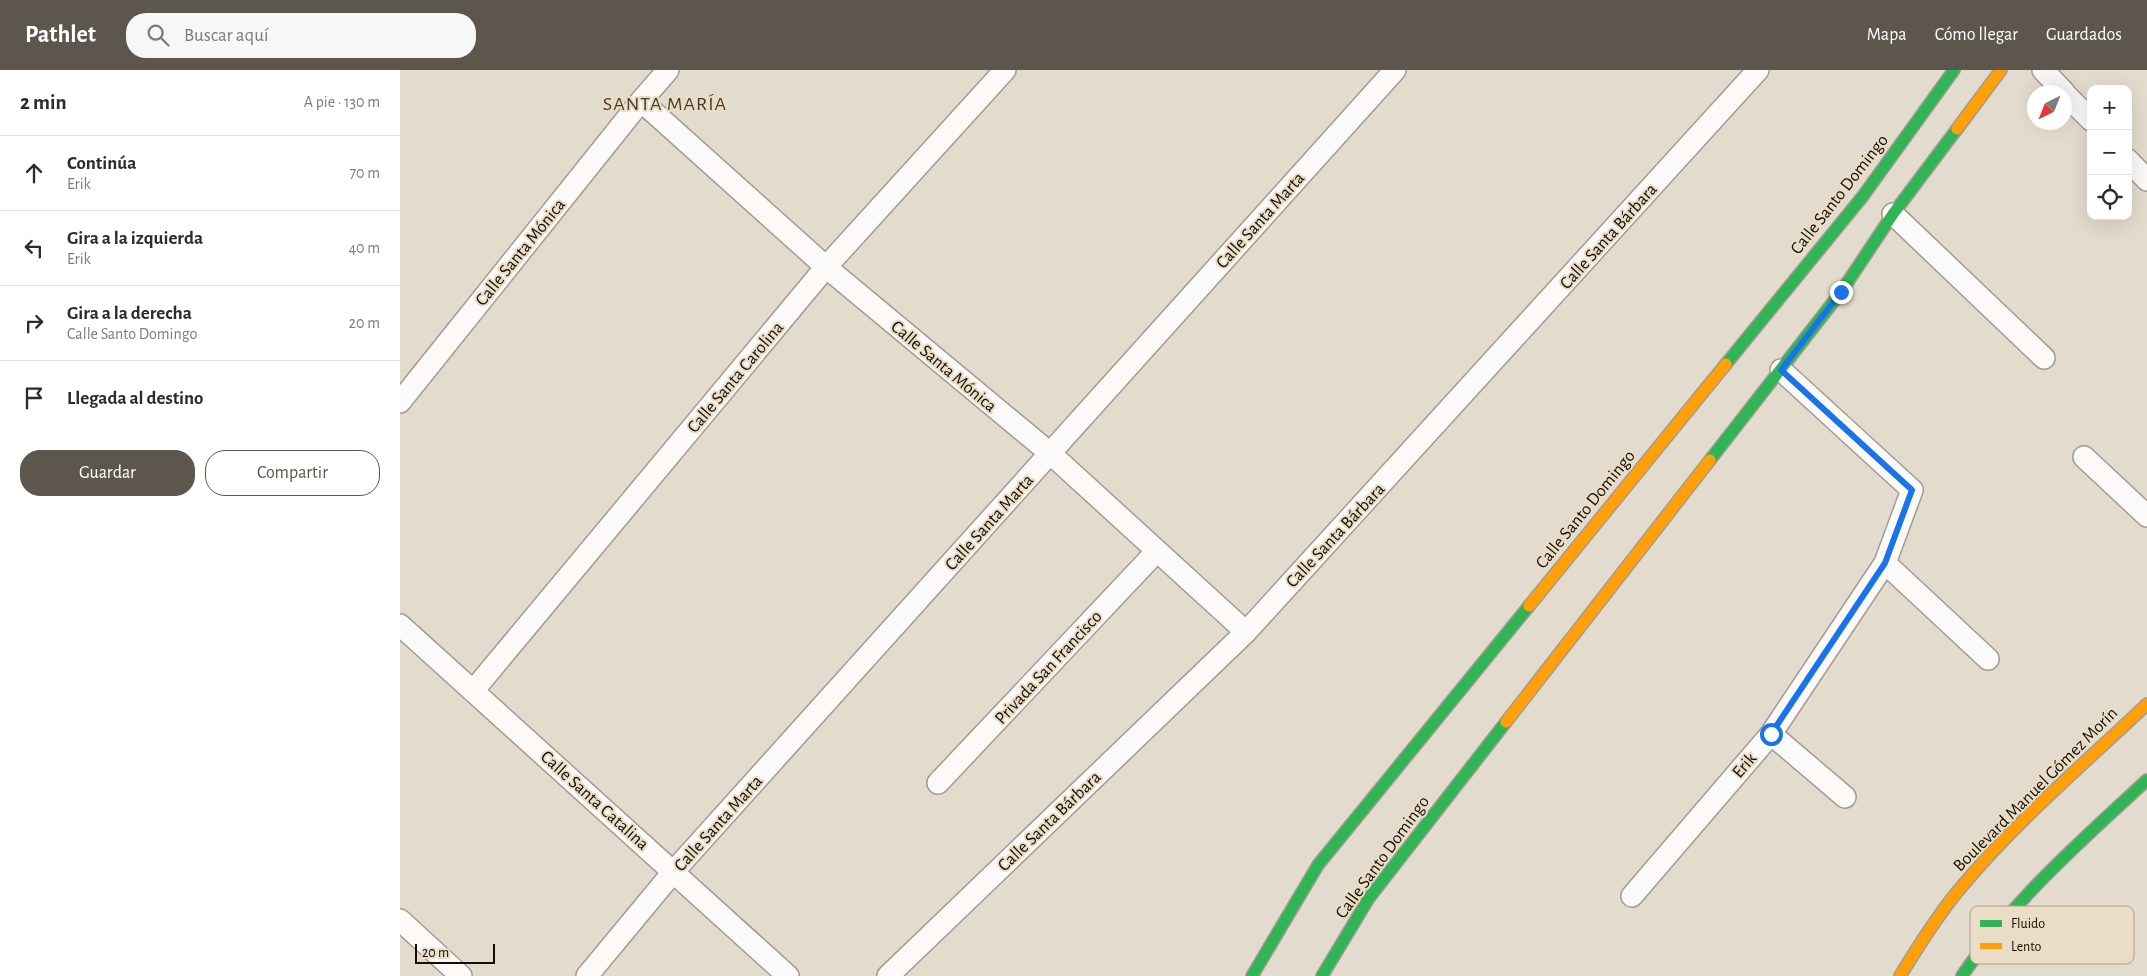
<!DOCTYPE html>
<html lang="es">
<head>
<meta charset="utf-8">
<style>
	:root { --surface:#fff; --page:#f7f7f7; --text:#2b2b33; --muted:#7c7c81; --line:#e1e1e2; --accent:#5c564c }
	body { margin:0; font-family:"Alegreya Sans",sans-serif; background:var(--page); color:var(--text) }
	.controls { position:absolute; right:15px; top:15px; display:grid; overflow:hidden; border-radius:10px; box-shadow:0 5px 20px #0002 }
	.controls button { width:45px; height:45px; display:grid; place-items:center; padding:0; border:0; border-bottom:1px solid var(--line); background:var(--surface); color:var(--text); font:25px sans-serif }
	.compass { position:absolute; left:1627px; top:15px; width:45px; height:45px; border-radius:50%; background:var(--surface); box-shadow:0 5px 20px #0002; rotate:223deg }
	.scale { position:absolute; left:15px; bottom:12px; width:80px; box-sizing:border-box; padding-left:5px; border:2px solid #130f07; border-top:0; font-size:14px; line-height:18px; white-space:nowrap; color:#130f07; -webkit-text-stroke:4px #ebddc5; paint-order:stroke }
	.stop { position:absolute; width:15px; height:15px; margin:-11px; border:4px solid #1a73e8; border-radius:50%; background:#fff }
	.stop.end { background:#1a73e8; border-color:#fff; box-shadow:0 1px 5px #0008 }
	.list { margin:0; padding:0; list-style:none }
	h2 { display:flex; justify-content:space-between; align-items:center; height:65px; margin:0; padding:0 20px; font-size:21px }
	h2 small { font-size:16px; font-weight:400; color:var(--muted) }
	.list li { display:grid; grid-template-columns:32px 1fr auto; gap:15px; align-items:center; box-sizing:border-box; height:75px; padding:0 20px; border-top:1px solid var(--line) }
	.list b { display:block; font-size:19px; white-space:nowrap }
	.list p { margin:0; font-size:16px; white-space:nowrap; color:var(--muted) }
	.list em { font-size:16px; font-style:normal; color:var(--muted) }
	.actions { display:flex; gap:10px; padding:15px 20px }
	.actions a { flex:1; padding:11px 0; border:1px solid var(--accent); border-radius:20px; text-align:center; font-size:18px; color:var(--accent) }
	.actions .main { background:var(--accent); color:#fff }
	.icon { flex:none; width:28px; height:28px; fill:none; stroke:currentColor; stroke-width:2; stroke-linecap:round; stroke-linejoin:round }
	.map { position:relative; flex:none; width:1747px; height:906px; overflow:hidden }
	header { display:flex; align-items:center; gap:30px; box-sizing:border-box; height:70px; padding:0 25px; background:var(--accent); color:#fff }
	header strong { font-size:24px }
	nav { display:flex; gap:28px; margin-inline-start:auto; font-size:18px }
	.search { width:350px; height:45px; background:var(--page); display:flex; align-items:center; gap:12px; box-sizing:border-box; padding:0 18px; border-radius:20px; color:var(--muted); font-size:19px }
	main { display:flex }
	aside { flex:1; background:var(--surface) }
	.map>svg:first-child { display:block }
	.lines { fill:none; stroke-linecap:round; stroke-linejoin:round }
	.street-casing { stroke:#a29c92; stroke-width:24 }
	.fast-casing { stroke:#a29c92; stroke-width:14 }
	.slow-casing { stroke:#a29c92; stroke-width:14 }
	.street { stroke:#fbfaf8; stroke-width:21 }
	.fast { stroke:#30b455; stroke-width:11 }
	.slow { stroke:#ff9f0a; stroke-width:11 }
	.route { stroke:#1a73e8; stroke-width:6 }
	.labels { text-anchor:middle; stroke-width:4; stroke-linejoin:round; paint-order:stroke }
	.street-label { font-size:18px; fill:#130f07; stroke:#ebddc5 }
	.quarter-label { font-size:20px; letter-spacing:1px; fill:#493e2a; stroke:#ebddc5 }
	.key { fill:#ebddc5; stroke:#aa9f8c; stroke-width:1 }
	.key-label { font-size:14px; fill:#130f07 }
</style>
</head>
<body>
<header>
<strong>Pathlet</strong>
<div class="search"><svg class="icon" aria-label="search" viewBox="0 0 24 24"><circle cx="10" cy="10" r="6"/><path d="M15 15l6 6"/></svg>Buscar aquí</div>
<nav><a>Mapa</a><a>Cómo llegar</a><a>Guardados</a></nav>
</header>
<main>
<aside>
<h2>2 min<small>A pie · 130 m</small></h2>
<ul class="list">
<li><svg class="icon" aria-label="ahead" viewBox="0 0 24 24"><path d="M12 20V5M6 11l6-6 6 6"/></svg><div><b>Continúa</b><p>Erik</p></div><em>70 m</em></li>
<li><svg class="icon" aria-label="left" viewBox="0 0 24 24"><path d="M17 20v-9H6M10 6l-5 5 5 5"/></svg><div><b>Gira a la izquierda</b><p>Erik</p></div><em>40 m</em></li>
<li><svg class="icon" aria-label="right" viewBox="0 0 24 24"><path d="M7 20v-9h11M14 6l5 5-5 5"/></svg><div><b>Gira a la derecha</b><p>Calle Santo Domingo</p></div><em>20 m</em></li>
<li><svg class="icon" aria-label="arrive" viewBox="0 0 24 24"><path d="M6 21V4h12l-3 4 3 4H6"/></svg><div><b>Llegada al destino</b></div></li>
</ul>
<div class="actions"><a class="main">Guardar</a><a>Compartir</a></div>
</aside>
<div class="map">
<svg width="1747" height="906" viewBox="0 0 1747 906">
	<rect width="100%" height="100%" fill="#e3dbcd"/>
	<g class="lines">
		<g class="street-casing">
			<path id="street" d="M1643 0 1664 22
				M1664 23 1691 50
				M241 31 426 197 651 384 846 562
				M1728 90 1747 110
				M1493 144 1644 288
				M0 332 241 31 268 0
				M1684 387 1747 446
				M1485 493 1588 589
				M0 555 388 906
				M73 621 426 197 605 0
				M1371 664 1445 727
				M538 713 757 481
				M1232 826 1371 664 1485 493 1512 420 1381 300
				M0 850 61 906
				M187 906 274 801 995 0
				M488 906 846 562 1358 0"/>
		</g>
		<g class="fast-casing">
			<path id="fast" d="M1326 294 1463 126 1554 0
				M1310 390 1441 222 1493 144 1557 59
				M852 906 918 795 1129 536
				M922 906 969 828 1106 652
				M1562 906C1613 830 1680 772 1747 710"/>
		</g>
		<g class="slow-casing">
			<path id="slow" d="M1557 59 1601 0
				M1129 536 1326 294
				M1106 652 1310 390
				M1500 906C1518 877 1536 848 1558 821 1614 753 1683 695 1747 634"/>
		</g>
		<use href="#street" class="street"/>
		<use href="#fast" class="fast"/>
		<use href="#slow" class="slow"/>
	</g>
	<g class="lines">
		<path class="route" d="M1371 664 1485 493 1512 420 1381 300 1441 222"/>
	</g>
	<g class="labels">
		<g class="street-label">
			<text transform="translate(1439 124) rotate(-52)" y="6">Calle Santo Domingo</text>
			<text transform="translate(860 150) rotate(-48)" y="6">Calle Santa Marta</text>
			<text transform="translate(1208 166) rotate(-48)" y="6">Calle Santa Bárbara</text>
			<text transform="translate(120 182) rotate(-51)" y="6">Calle Santa Mónica</text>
			<text transform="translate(544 296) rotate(40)" y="6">Calle Santa Mónica</text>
			<text transform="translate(335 307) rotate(-50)" y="6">Calle Santa Carolina</text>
			<text transform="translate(1185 439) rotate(-51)" y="6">Calle Santo Domingo</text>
			<text transform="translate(589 452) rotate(-48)" y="6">Calle Santa Marta</text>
			<text transform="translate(935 465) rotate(-47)" y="6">Calle Santa Bárbara</text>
			<text transform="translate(648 597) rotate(-47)" y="6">Privada San Francisco</text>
			<text transform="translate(1344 695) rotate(-49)" y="6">Erik</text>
			<text transform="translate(1635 719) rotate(-45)" y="6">Boulevard Manuel Gómez Morín</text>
			<text transform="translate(195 730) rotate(42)" y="6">Calle Santa Catalina</text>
			<text transform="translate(649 751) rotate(-44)" y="6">Calle Santa Bárbara</text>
			<text transform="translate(318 753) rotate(-48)" y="6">Calle Santa Marta</text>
			<text transform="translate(982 787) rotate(-54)" y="6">Calle Santo Domingo</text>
		</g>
		<g class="quarter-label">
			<text x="265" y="40">SANTA MARÍA</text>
		</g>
	</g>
	<rect x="1570" y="836" width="164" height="58" rx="8" class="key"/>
	<rect x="1580" y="850" width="22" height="7" fill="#30b455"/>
	<rect x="1580" y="873" width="22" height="6" fill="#ff9f0a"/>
	<g class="key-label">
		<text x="1611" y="858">Fluido</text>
		<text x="1611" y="881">Lento</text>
	</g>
</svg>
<div class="controls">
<button>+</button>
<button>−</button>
<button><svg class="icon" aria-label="locate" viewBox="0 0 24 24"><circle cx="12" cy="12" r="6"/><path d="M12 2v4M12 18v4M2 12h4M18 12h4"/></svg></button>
</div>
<svg class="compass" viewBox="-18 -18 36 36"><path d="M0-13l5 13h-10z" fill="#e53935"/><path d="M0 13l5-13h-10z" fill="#7c7c81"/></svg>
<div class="scale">20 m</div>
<div class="stop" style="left:1371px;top:664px"></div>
<div class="stop end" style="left:1441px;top:222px"></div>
</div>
</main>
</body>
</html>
